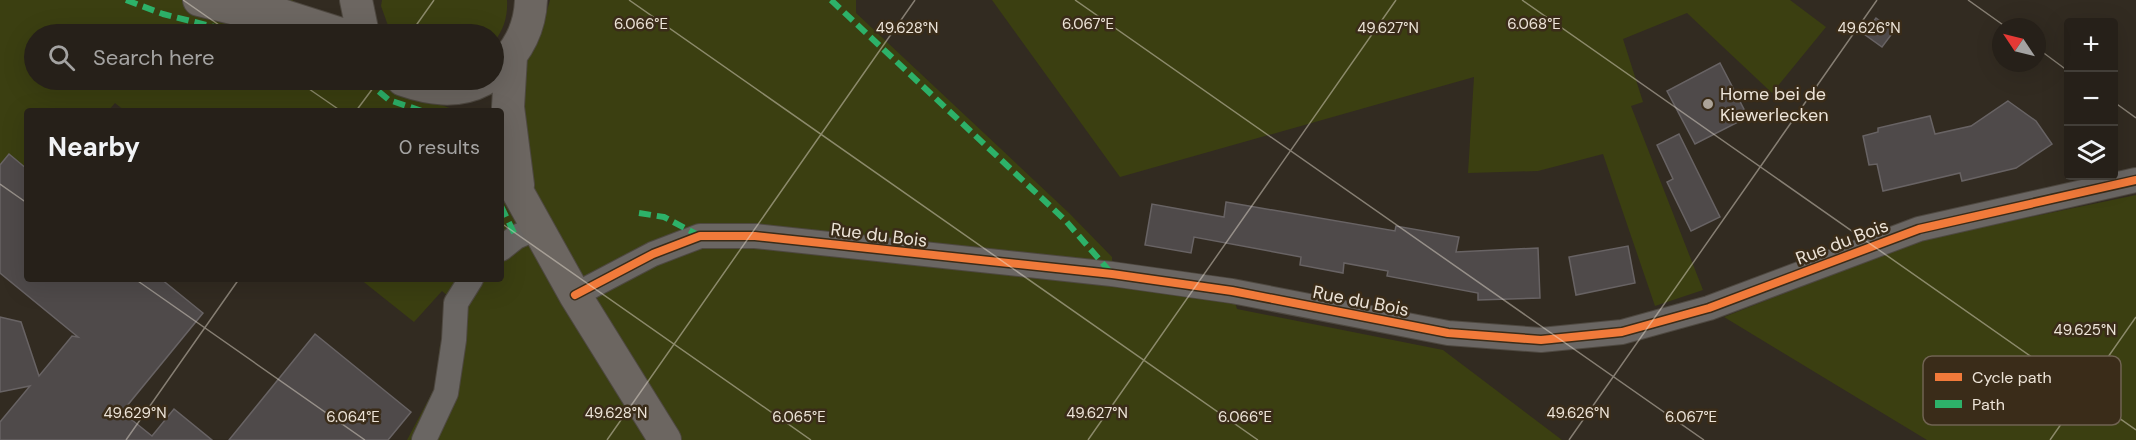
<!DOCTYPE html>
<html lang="en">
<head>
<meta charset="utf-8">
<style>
	:root { --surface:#262019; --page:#2e2822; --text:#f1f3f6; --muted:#a4a3a2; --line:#423e38 }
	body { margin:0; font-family:"DM Sans",sans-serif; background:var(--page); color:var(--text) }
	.controls { position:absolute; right:18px; top:18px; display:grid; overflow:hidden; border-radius:6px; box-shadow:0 6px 24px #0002 }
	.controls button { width:54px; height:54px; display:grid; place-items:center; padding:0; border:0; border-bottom:2px solid var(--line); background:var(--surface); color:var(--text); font:30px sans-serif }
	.compass { position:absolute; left:1992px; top:18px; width:54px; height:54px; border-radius:50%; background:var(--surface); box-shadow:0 6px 24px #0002; rotate:305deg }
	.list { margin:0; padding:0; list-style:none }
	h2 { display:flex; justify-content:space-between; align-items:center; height:78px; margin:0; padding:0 24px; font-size:26px }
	h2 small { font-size:20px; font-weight:400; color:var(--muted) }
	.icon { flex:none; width:33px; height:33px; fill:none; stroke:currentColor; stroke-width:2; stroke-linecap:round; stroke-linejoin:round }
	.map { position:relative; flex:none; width:2136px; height:440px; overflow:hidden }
	.search { position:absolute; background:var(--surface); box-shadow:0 6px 24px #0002; left:24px; top:24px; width:480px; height:66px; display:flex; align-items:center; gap:15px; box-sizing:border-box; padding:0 21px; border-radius:33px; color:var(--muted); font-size:22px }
	.panel { position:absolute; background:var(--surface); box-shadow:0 6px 24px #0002; left:24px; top:108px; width:480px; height:174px; border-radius:6px }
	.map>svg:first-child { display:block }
	.green { fill:#3b3f11 }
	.building { fill:#4f4a4a; stroke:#686364; stroke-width:1.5 }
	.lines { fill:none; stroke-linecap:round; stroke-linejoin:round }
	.minor-casing { stroke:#4e4840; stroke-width:26 }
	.major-casing { stroke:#4e4840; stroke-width:34 }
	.minor { stroke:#6a6663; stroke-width:24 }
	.major { stroke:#6c6661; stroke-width:32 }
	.quiet { stroke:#2db169; stroke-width:6; stroke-dasharray:12 6; stroke-linecap:butt }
	.cycleway-casing { stroke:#3a2c19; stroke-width:11 }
	.cycleway { stroke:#f17a3a; stroke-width:8 }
	.ticks { fill:none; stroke:#ede4d8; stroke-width:1.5; stroke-opacity:0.45 }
	.poi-dot { fill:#aca398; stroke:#3a2c19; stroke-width:2 }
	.labels { text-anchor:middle; stroke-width:5; stroke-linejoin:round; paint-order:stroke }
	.poi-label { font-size:18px; fill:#ede4d8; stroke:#3a2c19; text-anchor:start }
	.street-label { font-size:18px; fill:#ede4d8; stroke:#3a2c19 }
	.key { fill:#3a2c19; stroke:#706352; stroke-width:1.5 }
	.key-label { font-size:16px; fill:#ede4d8 }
	.ticks-label { font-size:15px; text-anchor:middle; fill:#ede4d8; stroke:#3a2c19; stroke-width:5; stroke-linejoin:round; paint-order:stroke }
</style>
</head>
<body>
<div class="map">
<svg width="2136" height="440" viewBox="0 0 2136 440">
	<rect width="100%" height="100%" fill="#322b21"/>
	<path class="green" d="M0 0H294L273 12 321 34H34V80H381C402 98 432 100 457 111H125L115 103 108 111H27V169L9 154 0 165Z
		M382 0H507C508 14 504 31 494 41V34H391L381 6Z
		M550 0H856V13L1069 213 1112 257V274L1232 291 1237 309 1443 350 1562 440H407L435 387 440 345 454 340 456 303 442 291 414 322 360 279H501V162L519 68 539 39Z
		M992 0H1790L1826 27 1772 93 1687 13 1623 39 1643 102 1631 106 1703 290 1655 306 1603 154 1538 171 1468 173 1474 77 1120 177Z
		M2136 195V440H1927L1724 317 1921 240Z"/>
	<path class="building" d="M1876 18 1894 31 1882 47 1864 34Z
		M1720 63 1748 117 1695 144 1667 91Z
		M2008 101 2036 121 2052 144 2016 168 1962 181 1960 173 1883 191 1877 164 1869 165 1863 136 1878 132V128L1930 116 1935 134 1971 126Z
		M1679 134 1720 217 1691 231 1667 182 1673 179 1657 145Z
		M9 154 27 169V279H161L203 313 122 412 152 436 174 409 212 440H0V422L30 386 0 392V317L21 322 39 376 72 336 78 337 0 273V165Z
		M1226 202 1395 231 1396 226 1459 237 1456 252 1538 248 1540 298 1478 300V293L1387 276 1388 271 1344 263 1343 273 1300 265 1301 257 1194 237 1191 253 1145 245 1152 204 1224 217Z
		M1628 246 1635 283 1576 295 1569 257Z
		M315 334 411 412 388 440H229Z"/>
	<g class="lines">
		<g class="minor-casing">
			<path id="minor" d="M501 249 516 237 539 227
				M575 295 653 254 700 236H755L1112 274 1232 291 1448 333 1541 340 1622 332 1709 308 1919 229 2136 180
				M424 440 446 393 454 340 456 303 471 279"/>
		</g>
		<g class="major-casing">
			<path id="major" d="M199 0 236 9 272 12 341 34
				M356 0 363 34
				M511 57 508 107 518 185
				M496 72C517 52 530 30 531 0
				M403 80C429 89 457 94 483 80
				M501 162 575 295 665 440"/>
		</g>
		<use href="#minor" class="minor"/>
		<use href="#major" class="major"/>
		<path class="quiet" d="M126 0 163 14 242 34
			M831 0 1065 220 1112 274
			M365 80 389 100 422 111
			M501 206 516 237
			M639 213 664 217 700 236"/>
		<g class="cycleway-casing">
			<path id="cycleway" d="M575 295 653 254 700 236H755L1112 274 1232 291 1448 333 1541 340 1622 332 1709 308 1919 229 2136 180"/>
		</g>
		<use href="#cycleway" class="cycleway"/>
	</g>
	<path class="ticks" d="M183 0 232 34M629 0 1258 440M1075 0 1704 440M1522 0 2136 430M1968 0 2006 27M410 34 434 0M2037 48 2068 71M296 80 341 111M2114 102 2136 118M356 111 379 80M0 184 27 203M501 223 811 440M135 279 365 440M126 440 239 279M607 440 915 0M1088 440 1396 0M1569 440 1877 0M2050 440 2136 317"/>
	<circle class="poi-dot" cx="1708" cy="104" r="6"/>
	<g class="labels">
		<g class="poi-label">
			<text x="1720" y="100">Home bei de<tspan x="1720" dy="21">Kiewerlecken</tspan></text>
		</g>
		<g class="street-label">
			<text transform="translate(879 235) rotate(7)" y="6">Rue du Bois</text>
			<text transform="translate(1842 242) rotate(-21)" y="6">Rue du Bois</text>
			<text transform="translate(1361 301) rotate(11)" y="6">Rue du Bois</text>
		</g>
	</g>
	<rect x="1923" y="356" width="198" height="69" rx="9" class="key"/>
	<rect x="1935" y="373" width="27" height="8" fill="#f17a3a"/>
	<rect x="1935" y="400" width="27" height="8" fill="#2db169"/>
	<g class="key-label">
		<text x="1972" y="383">Cycle path</text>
		<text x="1972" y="410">Path</text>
	</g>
	<g class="ticks-label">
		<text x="641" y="29">6.066°E</text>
		<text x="1088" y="29">6.067°E</text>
		<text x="1534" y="29">6.068°E</text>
		<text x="907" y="33">49.628°N</text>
		<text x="1388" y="33">49.627°N</text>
		<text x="1869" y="33">49.626°N</text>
		<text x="2085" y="335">49.625°N</text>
		<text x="135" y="418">49.629°N</text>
		<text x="616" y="418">49.628°N</text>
		<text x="1097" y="418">49.627°N</text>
		<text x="1578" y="418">49.626°N</text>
		<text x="353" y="422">6.064°E</text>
		<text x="799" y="422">6.065°E</text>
		<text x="1245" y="422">6.066°E</text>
		<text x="1691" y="422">6.067°E</text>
	</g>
</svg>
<div class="controls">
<button>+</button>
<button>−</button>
<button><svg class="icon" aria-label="layers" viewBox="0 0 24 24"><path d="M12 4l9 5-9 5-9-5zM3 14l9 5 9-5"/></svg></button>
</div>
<svg class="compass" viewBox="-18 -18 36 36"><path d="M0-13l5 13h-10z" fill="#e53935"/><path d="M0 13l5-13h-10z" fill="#a4a3a2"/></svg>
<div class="search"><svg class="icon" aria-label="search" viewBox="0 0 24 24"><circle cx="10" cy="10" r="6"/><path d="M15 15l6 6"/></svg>Search here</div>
<section class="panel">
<h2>Nearby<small>0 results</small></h2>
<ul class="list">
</ul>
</section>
</div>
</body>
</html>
